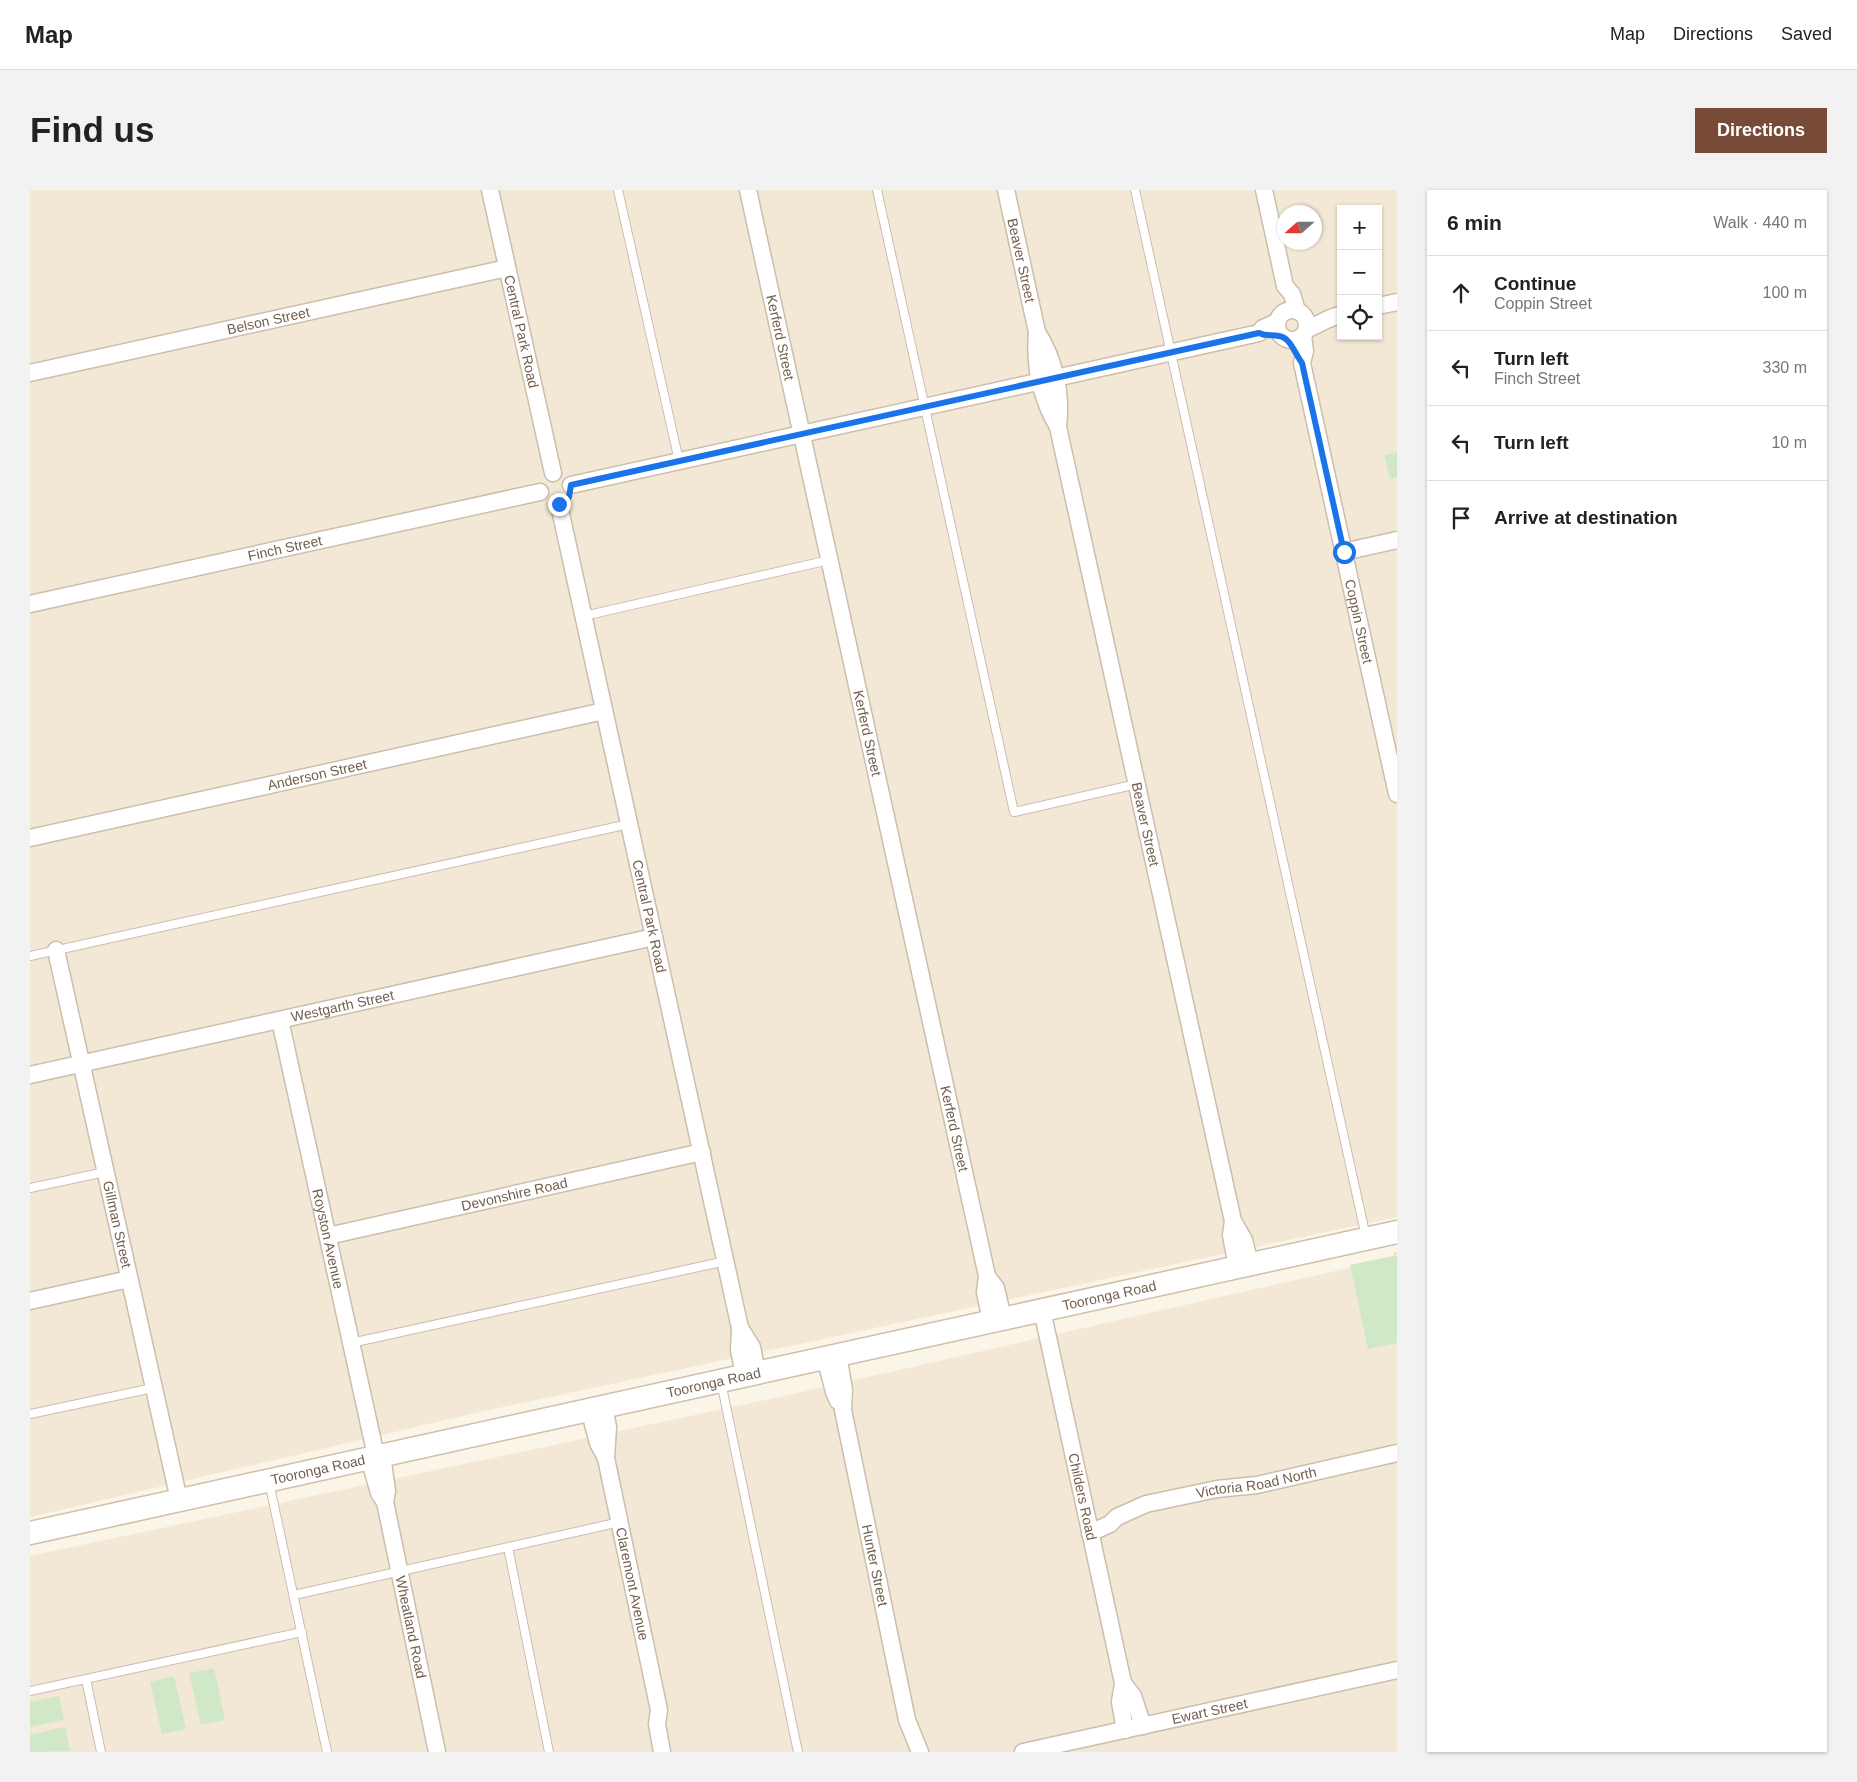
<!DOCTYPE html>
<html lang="en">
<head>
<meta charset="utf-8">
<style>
	:root { --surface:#fff; --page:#f2f2f2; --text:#222; --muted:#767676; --line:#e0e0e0; --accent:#774b38 }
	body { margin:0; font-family:Arial,sans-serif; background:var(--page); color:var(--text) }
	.controls { position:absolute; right:15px; top:15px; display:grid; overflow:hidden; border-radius:0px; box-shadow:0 1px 4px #0004 }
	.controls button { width:45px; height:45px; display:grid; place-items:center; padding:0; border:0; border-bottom:1px solid var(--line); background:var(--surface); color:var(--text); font:25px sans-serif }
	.compass { position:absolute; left:1247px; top:15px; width:45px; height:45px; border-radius:50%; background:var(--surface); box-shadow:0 1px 4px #0004; rotate:249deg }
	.stop { position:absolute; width:15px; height:15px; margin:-11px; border:4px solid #1a73e8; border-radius:50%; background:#fff }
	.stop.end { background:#1a73e8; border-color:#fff; box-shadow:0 1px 5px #0008 }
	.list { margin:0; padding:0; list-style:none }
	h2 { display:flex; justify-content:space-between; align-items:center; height:65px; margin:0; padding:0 20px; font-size:21px }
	h2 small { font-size:16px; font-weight:400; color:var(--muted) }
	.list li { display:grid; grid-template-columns:32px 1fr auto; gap:15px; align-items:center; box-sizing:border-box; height:75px; padding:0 20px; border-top:1px solid var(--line) }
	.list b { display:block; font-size:19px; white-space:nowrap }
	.list p { margin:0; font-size:16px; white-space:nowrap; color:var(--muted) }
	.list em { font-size:16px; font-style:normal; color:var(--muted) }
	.icon { flex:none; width:28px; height:28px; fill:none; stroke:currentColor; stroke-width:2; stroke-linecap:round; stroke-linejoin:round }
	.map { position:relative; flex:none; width:1367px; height:1562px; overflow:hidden; border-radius:0px }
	header { display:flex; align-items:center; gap:30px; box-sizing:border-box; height:70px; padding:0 25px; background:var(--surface); border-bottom:1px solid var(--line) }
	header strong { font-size:24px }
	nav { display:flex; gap:28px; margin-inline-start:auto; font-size:18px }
	.intro { display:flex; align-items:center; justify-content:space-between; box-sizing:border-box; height:120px; padding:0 30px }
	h1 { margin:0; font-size:35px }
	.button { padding:12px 22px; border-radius:0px; background:var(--accent); color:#fff; font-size:18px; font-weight:700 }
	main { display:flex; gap:30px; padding:0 30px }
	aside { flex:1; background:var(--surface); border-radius:0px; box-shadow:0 1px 4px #0004 }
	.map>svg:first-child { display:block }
	.residential { fill:#f2e8d5; fill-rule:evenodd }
	.green { fill:#d1e8c6 }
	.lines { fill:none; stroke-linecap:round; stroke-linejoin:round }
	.lane-casing { stroke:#cdbdad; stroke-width:10 }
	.street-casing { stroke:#cdbdad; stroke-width:19 }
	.secondary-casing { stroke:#cfbeab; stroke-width:25 }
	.path { stroke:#d4baa3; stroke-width:2.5; stroke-dasharray:1 4; stroke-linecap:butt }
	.lane { stroke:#fff; stroke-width:8 }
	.street { stroke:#fff; stroke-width:16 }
	.secondary { stroke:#fff; stroke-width:22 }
	.route { stroke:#1a73e8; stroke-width:6 }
	.labels { text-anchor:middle; stroke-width:4; stroke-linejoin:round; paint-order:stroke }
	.street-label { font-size:14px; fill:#735e4c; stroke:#fef9ed }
</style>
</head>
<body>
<header>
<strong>Map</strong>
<nav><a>Map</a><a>Directions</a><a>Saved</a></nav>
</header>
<div class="intro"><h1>Find us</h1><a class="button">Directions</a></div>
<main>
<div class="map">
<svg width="1367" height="1562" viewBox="0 0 1367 1562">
	<rect width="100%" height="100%" fill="#fbf5e7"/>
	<path class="residential" d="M0 0H1367V1027L450 1222 0 1327ZM1311 19H1348V146H1311ZM1254 22H1284V52H1254Z
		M1367 1067V1562H0V1366L745 1208Z"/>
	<path class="green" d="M1367 262V287L1360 289 1354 265Z
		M1367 1065V1153L1338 1159 1320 1075Z
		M184 1478 195 1530 171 1535 159 1483Z
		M144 1486 156 1539 132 1544 120 1492Z
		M29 1506 34 1530 0 1537V1512Z
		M35 1537 40 1561 0 1562V1545Z"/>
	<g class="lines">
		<g class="lane-casing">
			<path id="lane" d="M588 0 649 271
				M847 0 984 622 1107 594
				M1105 0 1336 1047
				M554 426 799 370
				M0 766 599 634
				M0 998 75 982
				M321 1153 696 1071
				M691 1192 768 1562
				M0 1224 123 1198
				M239 1292 297 1562
				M478 1357 519 1562
				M264 1405 590 1332
				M56 1489 71 1562
				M0 1501 272 1442"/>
		</g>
		<g class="street-casing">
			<g id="street">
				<path id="s1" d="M460 0 523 283"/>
				<path id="s2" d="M718 0 957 1086 955 1102 961 1131"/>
				<path id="s3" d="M976 0 1007 142C1004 176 1011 208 1028 237L1203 1031 1214 1050 1220 1074"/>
				<path d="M1234 0 1255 96 1262 104 1267 121"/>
				<path d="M1348 116 1367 112"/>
				<circle cx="1262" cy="135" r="15"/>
				<path d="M1277 139C1289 135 1298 127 1311 125"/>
				<path d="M1007 142C1025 170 1032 204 1028 237"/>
				<path id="s4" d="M1273 146 1275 161 1272 173 1367 604"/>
				<path id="s5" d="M0 183 477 78"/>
				<path d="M541 295 1229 143 1233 138 1247 132"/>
				<path id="s6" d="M529 315 710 1138 709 1160 714 1185"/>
				<path d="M1313 362 1367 350"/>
				<path id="s7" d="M0 414 510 302"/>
				<path id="s8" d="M0 648 574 521"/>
				<path id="s9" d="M26 760 149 1310"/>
				<path id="s10" d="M250 830 346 1266"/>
				<path id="s11" d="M0 885 624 747"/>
				<path d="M1203 1031 1201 1045 1207 1077"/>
				<path id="s12" d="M298 1046 672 962"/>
				<path d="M957 1086 966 1098 973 1128"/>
				<path d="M0 1111 99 1089"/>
				<path id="s13" d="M1012 1120 1093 1493 1090 1512 1095 1540"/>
				<path d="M710 1138 722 1157 727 1182"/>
				<path id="s14" d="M808 1164 814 1200 813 1220 877 1530 890 1562"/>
				<path d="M795 1167 804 1202 808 1211"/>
				<path id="s15" d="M574 1216 578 1237 576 1268 629 1520 627 1534 632 1562"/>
				<path d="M559 1219 568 1253 576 1268"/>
				<path d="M352 1265 357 1301 355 1312"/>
				<path id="s16" d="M339 1268 349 1303 355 1312 407 1562"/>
				<path id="s17" d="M1060 1343 1080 1334 1087 1327 1116 1314 1187 1299 1227 1295 1367 1263"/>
				<path d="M1093 1493 1103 1506 1113 1536"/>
				<path id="s18" d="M993 1562 1367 1480"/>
			</g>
		</g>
		<g class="secondary-casing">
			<g id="secondary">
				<path id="s19" d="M0 1343 1367 1042"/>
			</g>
		</g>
		<path class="path" d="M1365 1063 1367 1069"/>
		<use href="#lane" class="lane"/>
		<use href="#street" class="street"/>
		<use href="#secondary" class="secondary"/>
	</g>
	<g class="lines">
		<path class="route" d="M529 314 539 307 541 295 1229 143C1237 147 1241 144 1249 146 1260 147 1265 164 1272 173L1314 362"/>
	</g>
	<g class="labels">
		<g class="street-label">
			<text dy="5" stroke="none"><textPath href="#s3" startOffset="72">Beaver Street</textPath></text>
			<text dy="5" stroke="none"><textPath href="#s5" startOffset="244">Belson Street</textPath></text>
			<text dy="5" stroke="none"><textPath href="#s1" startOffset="145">Central Park Road</textPath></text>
			<text dy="5" stroke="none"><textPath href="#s2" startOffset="151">Kerferd Street</textPath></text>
			<text dy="5" stroke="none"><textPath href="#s7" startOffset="261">Finch Street</textPath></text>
			<text dy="5" stroke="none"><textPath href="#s4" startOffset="292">Coppin Street</textPath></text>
			<text dy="5" stroke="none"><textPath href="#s2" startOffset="556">Kerferd Street</textPath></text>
			<text dy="5" stroke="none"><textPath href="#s8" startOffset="294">Anderson Street</textPath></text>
			<text dy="5" stroke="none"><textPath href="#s3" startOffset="651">Beaver Street</textPath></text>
			<text dy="5" stroke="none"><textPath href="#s6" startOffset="421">Central Park Road</textPath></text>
			<text dy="5" stroke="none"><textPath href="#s11" startOffset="320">Westgarth Street</textPath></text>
			<text dy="5" stroke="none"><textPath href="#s2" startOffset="961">Kerferd Street</textPath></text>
			<text dy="5" stroke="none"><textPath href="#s12" startOffset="191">Devonshire Road</textPath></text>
			<text dy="5" stroke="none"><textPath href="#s9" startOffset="281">Gillman Street</textPath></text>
			<text dy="5" stroke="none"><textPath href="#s10" startOffset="224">Royston Avenue</textPath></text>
			<text dy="5" stroke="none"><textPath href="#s19" startOffset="1105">Tooronga Road</textPath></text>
			<text dy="5" stroke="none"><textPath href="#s19" startOffset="700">Tooronga Road</textPath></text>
			<text dy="5" stroke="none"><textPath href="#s19" startOffset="295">Tooronga Road</textPath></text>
			<text dy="5" stroke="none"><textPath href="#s17" startOffset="176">Victoria Road North</textPath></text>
			<text dy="5" stroke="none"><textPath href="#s13" startOffset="191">Childers Road</textPath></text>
			<text dy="5" stroke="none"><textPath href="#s14" startOffset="215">Hunter Street</textPath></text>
			<text dy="5" stroke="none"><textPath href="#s15" startOffset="181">Claremont Avenue</textPath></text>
			<text dy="5" stroke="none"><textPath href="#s16" startOffset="175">Wheatland Road</textPath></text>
			<text dy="5" stroke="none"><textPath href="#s18" startOffset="191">Ewart Street</textPath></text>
		</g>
	</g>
</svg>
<div class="controls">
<button>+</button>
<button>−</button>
<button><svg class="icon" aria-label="locate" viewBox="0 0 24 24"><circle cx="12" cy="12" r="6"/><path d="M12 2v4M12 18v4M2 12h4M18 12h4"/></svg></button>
</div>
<svg class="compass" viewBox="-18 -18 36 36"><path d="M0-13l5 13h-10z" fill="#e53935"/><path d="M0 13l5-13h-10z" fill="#767676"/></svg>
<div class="stop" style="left:1314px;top:362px"></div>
<div class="stop end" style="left:529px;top:314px"></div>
</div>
<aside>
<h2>6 min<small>Walk · 440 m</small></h2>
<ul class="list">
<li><svg class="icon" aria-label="ahead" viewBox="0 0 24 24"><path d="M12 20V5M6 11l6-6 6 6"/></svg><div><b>Continue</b><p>Coppin Street</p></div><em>100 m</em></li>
<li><svg class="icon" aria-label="left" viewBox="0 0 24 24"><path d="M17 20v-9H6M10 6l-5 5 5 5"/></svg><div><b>Turn left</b><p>Finch Street</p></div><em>330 m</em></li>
<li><svg class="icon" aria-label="left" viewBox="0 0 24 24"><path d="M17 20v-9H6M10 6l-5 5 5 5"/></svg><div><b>Turn left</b></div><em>10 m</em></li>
<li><svg class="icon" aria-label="arrive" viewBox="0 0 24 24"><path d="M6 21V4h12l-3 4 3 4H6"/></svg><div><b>Arrive at destination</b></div></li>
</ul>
</aside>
</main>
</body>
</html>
